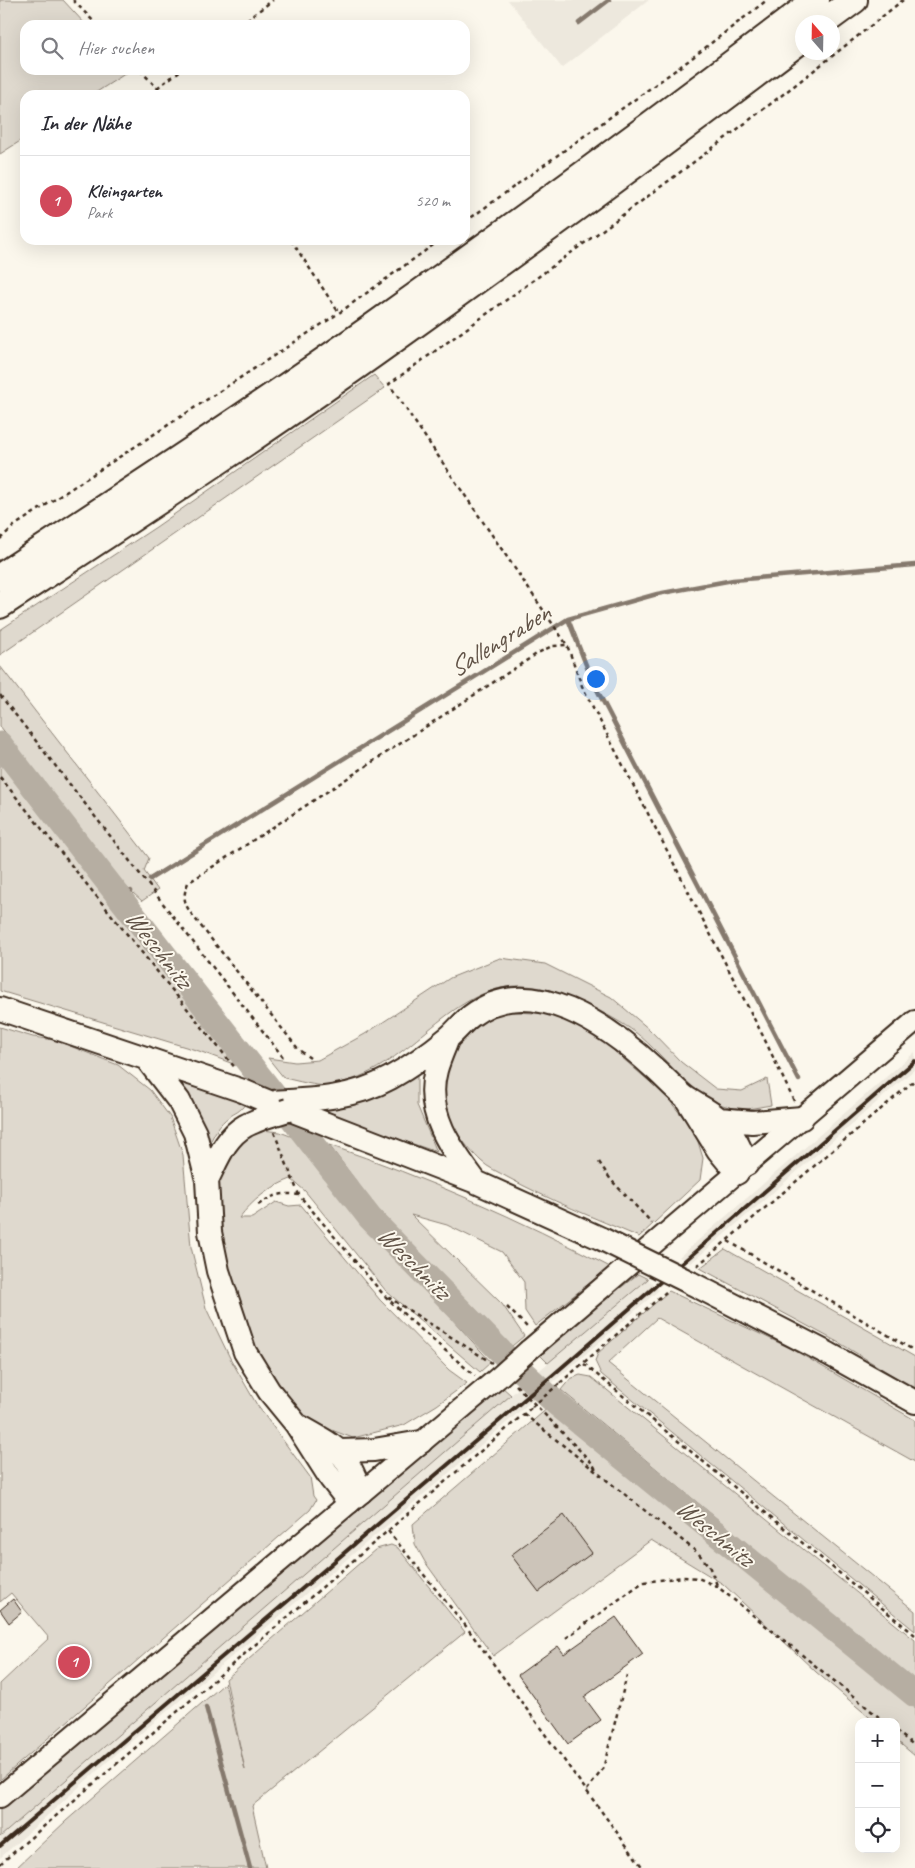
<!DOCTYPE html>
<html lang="de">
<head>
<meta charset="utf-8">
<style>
	:root { --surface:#fff; --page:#f7f7f7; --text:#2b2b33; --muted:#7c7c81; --line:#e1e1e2; --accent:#d1495b }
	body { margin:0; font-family:Caveat,sans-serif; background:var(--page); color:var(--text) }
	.controls { position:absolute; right:15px; bottom:15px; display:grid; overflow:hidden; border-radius:10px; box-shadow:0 5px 20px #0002 }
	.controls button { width:45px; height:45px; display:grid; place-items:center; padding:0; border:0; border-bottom:1px solid var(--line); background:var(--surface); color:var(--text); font:25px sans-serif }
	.compass { position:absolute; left:795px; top:15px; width:45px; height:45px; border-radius:50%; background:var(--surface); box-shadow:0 5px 20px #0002; rotate:340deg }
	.you { position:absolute; left:595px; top:678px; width:18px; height:18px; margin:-12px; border:4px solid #fff; border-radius:50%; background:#1a73e8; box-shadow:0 0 0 8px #1a73e833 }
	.badge { display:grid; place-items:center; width:32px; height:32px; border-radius:50%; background:var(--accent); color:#fff; font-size:16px; font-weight:700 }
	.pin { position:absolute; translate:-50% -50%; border:2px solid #fff; box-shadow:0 1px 5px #0006 }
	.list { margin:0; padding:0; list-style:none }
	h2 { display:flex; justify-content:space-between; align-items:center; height:65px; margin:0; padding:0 20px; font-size:21px }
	h2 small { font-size:16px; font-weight:400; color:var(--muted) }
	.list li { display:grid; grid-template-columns:32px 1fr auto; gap:15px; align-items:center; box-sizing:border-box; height:90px; padding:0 20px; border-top:1px solid var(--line) }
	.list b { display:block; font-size:19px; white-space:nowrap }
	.list p { margin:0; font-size:16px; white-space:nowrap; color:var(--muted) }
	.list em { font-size:16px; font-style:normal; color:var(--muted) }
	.icon { flex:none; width:28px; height:28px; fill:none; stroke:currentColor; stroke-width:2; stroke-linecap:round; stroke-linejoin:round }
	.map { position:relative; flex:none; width:915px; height:1868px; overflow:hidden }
	.search { position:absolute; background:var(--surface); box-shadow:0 5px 20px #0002; left:20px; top:20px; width:450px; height:55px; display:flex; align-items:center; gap:12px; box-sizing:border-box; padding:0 18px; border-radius:15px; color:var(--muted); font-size:19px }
	.panel { position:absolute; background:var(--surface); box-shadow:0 5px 20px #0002; left:20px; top:90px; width:450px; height:155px; border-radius:15px }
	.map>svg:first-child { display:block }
	.built { fill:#ede8dd }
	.green { fill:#dfd9ce; stroke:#8d8276 }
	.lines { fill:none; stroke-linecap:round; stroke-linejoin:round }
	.stream { stroke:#85796d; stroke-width:4.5 }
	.river { stroke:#b6aea2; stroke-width:25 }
	.building { fill:#ccc4b9; stroke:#3b2a1e }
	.secondary-casing { stroke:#3b2a1e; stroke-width:24 }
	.primary-casing { stroke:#3b2a1e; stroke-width:26 }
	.highway-casing { stroke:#3b2a1e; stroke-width:30 }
	.path { stroke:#3b2a1e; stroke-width:2.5; stroke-dasharray:4 4; stroke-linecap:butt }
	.secondary { stroke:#fbf7ec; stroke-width:20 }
	.primary { stroke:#fbf7ec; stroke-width:22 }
	.highway { stroke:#fbf7ec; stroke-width:26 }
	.rail { stroke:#3b2a1e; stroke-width:4 }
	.secondary-bridge-casing { stroke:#3b2a1e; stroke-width:24; stroke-linecap:butt }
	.primary-bridge-casing { stroke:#3b2a1e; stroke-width:26; stroke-linecap:butt }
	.path-bridge { stroke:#3b2a1e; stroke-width:2.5; stroke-dasharray:4 4; stroke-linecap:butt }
	.secondary-bridge { stroke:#fbf7ec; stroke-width:20 }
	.primary-bridge { stroke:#fbf7ec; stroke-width:22 }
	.labels { text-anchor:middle; stroke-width:4; stroke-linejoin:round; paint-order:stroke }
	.water-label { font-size:26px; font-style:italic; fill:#605246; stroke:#fbf7ec }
</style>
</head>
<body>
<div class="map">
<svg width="915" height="1868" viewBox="0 0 915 1868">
	<rect width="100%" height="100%" fill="#fbf7ec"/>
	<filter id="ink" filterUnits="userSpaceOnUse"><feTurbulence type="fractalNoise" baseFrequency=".02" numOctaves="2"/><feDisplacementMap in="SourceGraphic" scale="10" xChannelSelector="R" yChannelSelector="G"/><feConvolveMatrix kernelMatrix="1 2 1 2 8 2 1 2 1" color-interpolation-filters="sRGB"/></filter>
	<g filter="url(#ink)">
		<path class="built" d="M508 0H649L562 68Z
			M915 1052V1069L747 1215 691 1263 679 1257Z
			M648 1279 659 1290 443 1478 107 1762 0 1858V1837L548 1363Z"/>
		<path class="green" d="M0 0H63L86 25H25V70H131L92 95H25V138L0 154Z
			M374 375 385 388 0 655V630L156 527Z
			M0 666 149 858 144 871 158 890 142 901 124 885 0 726Z
			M0 755 244 1068 199 1051 0 991Z
			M500 958 545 964 611 997 650 1030 681 1062 716 1089 742 1091 767 1079 771 1105C763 1106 756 1108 748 1109 701 1112 668 1057 635 1032 613 1016 562 990 535 987 457 975 416 1062 347 1081 341 1082 335 1086 329 1086 315 1086 298 1081 284 1078L268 1058 295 1062 318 1060 365 1034 450 978Z
			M500 1011 550 1014 590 1030 665 1095 695 1132 703 1158 700 1180 639 1237C595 1218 549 1200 507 1177 499 1172 488 1168 481 1161 450 1132 427 1086 451 1046 461 1029 484 1020 500 1011Z
			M0 1027 33 1037 55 1040 118 1065 150 1090 170 1117 183 1155 191 1247 206 1308 230 1358 257 1405 310 1477 313 1496 316 1500 310 1510 0 1780V1684L49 1638 11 1593 0 1602Z
			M417 1066V1105L437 1152 345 1121 322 1108Z
			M179 1081 245 1104C240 1112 236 1112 229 1117 219 1123 214 1135 209 1144L181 1092Z
			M253 1129 280 1132 303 1141 319 1167 376 1235 491 1362 480 1372 386 1291 305 1191 291 1179C269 1187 253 1200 239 1218H252L276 1202 289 1206 301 1205 380 1300 449 1370 467 1383 437 1405 404 1425 353 1438 318 1425 283 1400 250 1341 228 1296 214 1203 223 1163Z
			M329 1145C427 1178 519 1219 610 1267L535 1326 525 1311 524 1282 502 1252 447 1225 411 1215 502 1304 524 1336 512 1346 380 1213Z
			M725 1249 915 1357V1389L843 1345 700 1268Z
			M638 1274 648 1279 548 1363 538 1353Z
			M669 1291 792 1349 915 1420V1462L657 1318 608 1363 915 1611V1631L601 1374 595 1361 598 1353Z
			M580 1375 591 1377 915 1640V1682L561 1390 570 1379Z
			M501 1386 511 1395 0 1837V1807Z
			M549 1407 915 1707V1756L896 1740V1722H875L816 1672 723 1584 651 1540 493 1656 425 1562 415 1544 413 1524Z
			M391 1545 398 1548 465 1632 252 1806 266 1868H16L66 1821 225 1683 245 1770 226 1679 376 1549Z"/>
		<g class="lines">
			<path class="stream" d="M579 23 609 0
				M568 619 592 680 799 1080
				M150 879 568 619 657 594 733 580 915 565
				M121 898 131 891
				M206 1707 250 1868"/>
			<path class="river" d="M0 744 370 1218 505 1356 557 1404 915 1695"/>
		</g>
		<path class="building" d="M564 1515 592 1553 539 1592 511 1555Z
			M13 1599 22 1612 9 1623 0 1610Z
			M616 1617 643 1654 584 1697 601 1720 568 1744 518 1675 558 1646 564 1654Z"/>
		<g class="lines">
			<g class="secondary-casing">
				<path id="secondary" d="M529 1350 915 1021
					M0 1797 499 1377"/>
			</g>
			<g class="primary-casing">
				<path id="primary" d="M0 1009 243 1091
					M448 1038C444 1048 439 1059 436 1070 424 1113 452 1150 476 1182
					M146 1058 179 1101 195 1133 207 1180 210 1232 218 1271 245 1352 269 1391 296 1424 331 1479 349 1502
					M687 1100 718 1150 737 1173
					M269 1102C311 1100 352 1099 390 1078 410 1067 431 1052 449 1037 456 1031 463 1022 471 1016 531 970 610 1027 655 1069 665 1078 674 1088 685 1097 696 1105 710 1110 720 1120 733 1132 740 1148 747 1164
					M275 1104 476 1182 602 1239
					M719 1119 752 1122 802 1118
					M207 1180C217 1161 225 1137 245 1126 250 1123 257 1121 262 1118
					M691 1283 829 1354 915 1402
					M301 1427C340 1449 344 1450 361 1492
					M340 1451 374 1450 421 1442"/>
			</g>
			<g class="highway-casing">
				<path id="highway" d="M824 22 854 0
					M0 577C126 494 252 412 375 325 524 219 671 111 816 0
					M0 605C131 519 262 434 389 343 528 244 666 142 802 39"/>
			</g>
			<path class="path" d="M73 0 97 25
				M240 25 273 0
				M140 70 164 95
				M157 88 181 70
				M465 222 688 61 767 0
				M291 240 339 313
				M0 539 14 526 339 313 440 240
				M0 695 283 1057
				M0 777 236 1069
				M310 1058 299 1050 193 916C184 904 182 897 188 883L538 653 552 646 567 645
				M794 1101 763 1036 582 686 567 645 389 384C563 260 736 134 903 0
				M274 1132 299 1195
				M599 1162 611 1180 652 1223
				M258 1205C272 1195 282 1192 299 1195L383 1294 410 1320 475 1376
				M728 1241 915 1351
				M697 1266 915 1080
				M388 1297 492 1363
				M507 1307 529 1329
				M584 1364 915 1635
				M560 1383 666 1292
				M516 1385 593 1464 596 1470
				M524 1414 698 1553 709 1566 717 1585
				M388 1531 465 1625 643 1868
				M566 1638 643 1582 683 1577 698 1578 718 1587 885 1722
				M896 1731 915 1746
				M587 1790 603 1769 627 1675
				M0 1864 532 1407"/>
			<use href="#secondary" class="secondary"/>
			<use href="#primary" class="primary"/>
			<use href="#highway" class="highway"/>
			<path class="rail" d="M0 1846 553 1375 915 1061"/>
			<g class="secondary-bridge-casing">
				<path id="secondary-bridge" d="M499 1377 529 1350"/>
			</g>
			<g class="primary-bridge-casing">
				<path id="primary-bridge" d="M243 1091 269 1102
					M262 1118 288 1110
					M602 1239 691 1283"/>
			</g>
			<path class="path-bridge" d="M532 1407 560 1383"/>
			<use href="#secondary-bridge" class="secondary-bridge"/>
			<use href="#primary-bridge" class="primary-bridge"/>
		</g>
	</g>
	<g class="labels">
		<g class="water-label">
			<text transform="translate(499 640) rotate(-32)" y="9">Sallengraben</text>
			<text transform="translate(159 948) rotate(52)" y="9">Weschnitz</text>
			<text transform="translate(414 1262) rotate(45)" y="9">Weschnitz</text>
			<text transform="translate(715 1532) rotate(39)" y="9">Weschnitz</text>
		</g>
	</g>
</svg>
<div class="controls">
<button>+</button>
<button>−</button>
<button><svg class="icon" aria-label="locate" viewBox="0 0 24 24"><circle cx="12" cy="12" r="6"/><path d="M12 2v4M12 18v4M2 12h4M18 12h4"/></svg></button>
</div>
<svg class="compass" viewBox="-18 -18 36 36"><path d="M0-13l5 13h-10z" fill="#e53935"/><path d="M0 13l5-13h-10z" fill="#7c7c81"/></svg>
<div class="you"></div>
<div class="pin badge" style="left:74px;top:1662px">1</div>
<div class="search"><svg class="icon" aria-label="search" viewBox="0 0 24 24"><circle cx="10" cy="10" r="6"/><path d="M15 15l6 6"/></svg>Hier suchen</div>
<section class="panel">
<h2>In der Nähe<small></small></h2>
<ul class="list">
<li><span class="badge">1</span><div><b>Kleingarten</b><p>Park</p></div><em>520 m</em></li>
</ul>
</section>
</div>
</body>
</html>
